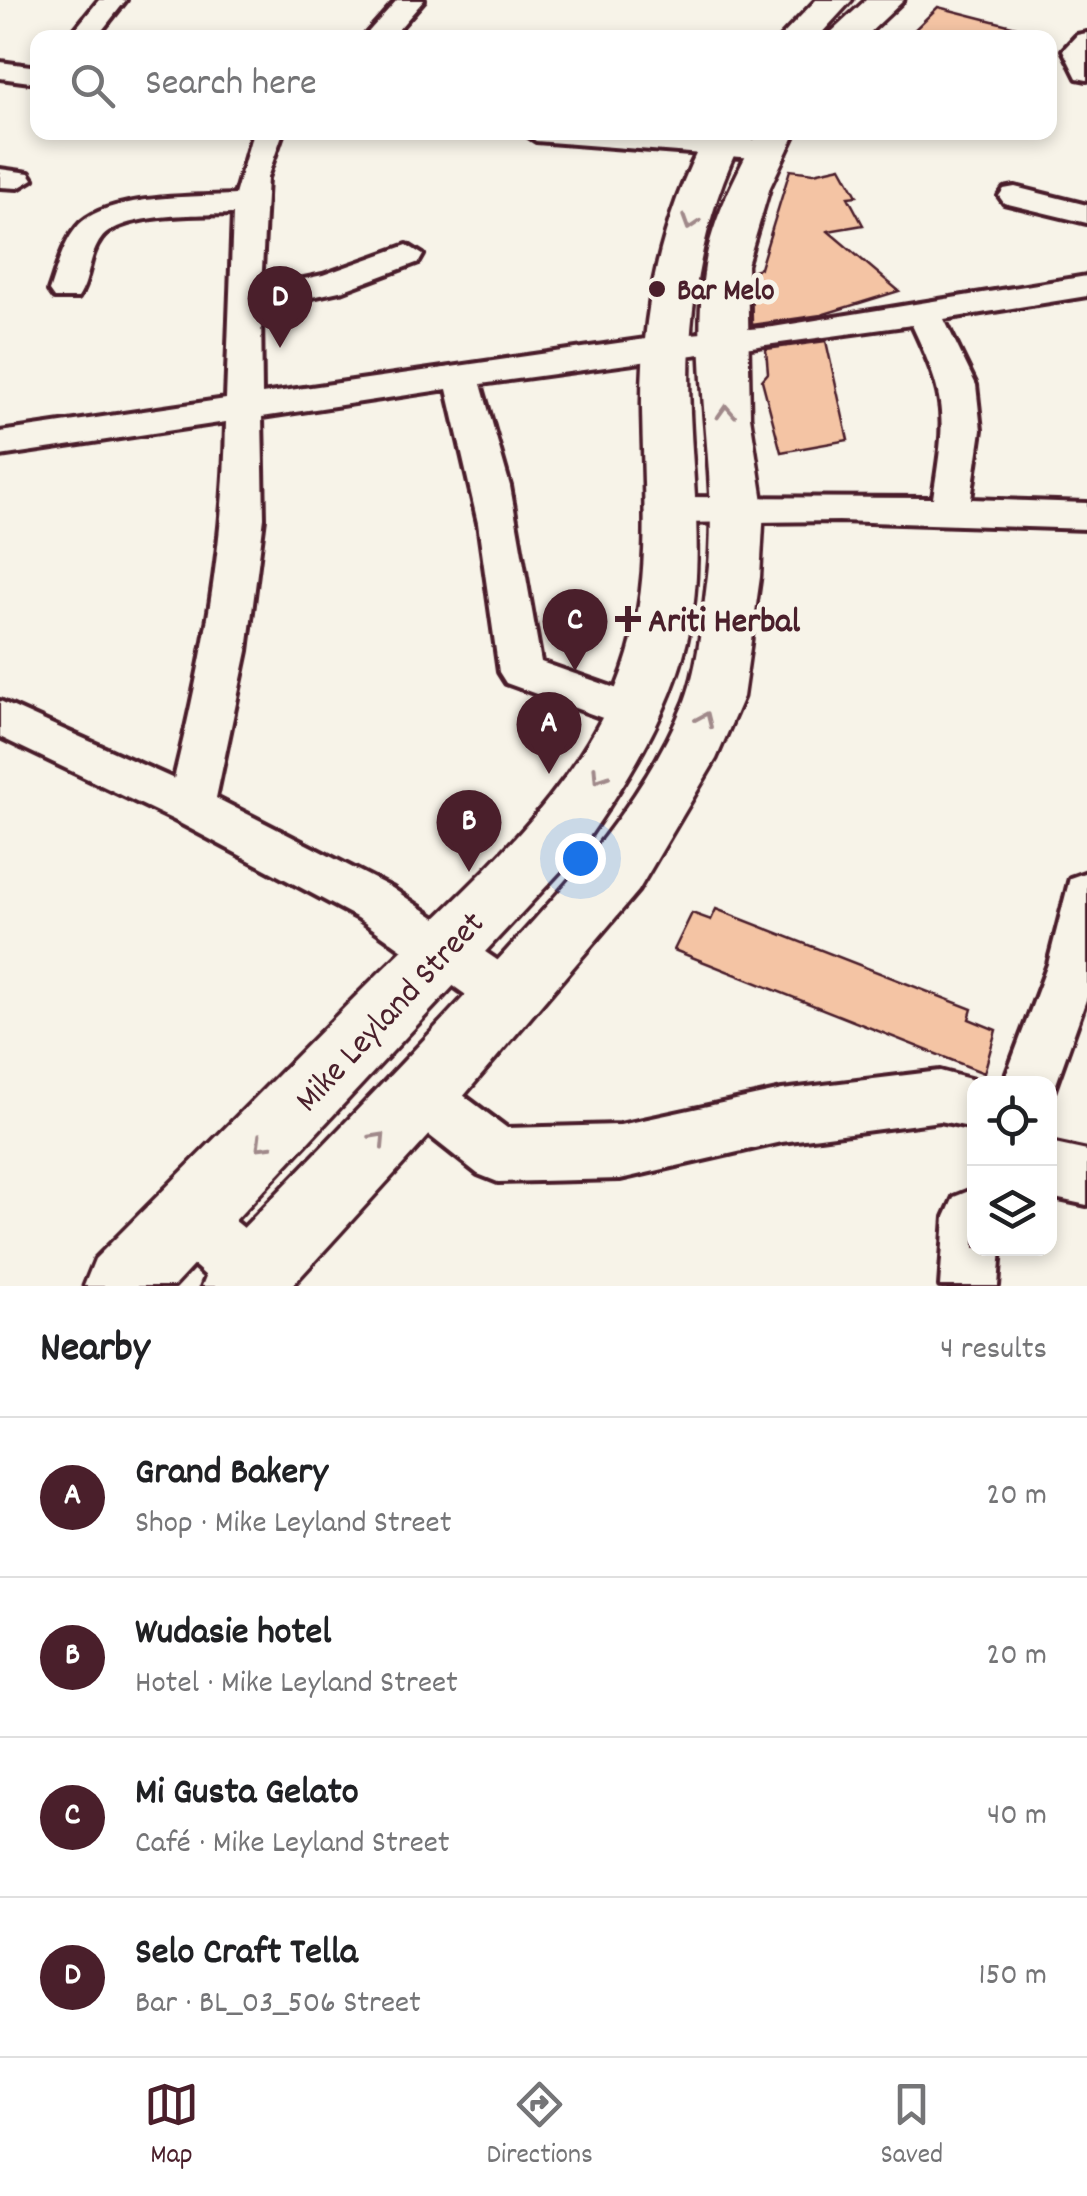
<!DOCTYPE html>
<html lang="en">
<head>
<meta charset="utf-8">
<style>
	:root { --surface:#fff; --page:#f6f6f6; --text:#202124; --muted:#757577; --line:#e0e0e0; --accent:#4a1f2b }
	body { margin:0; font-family:Dekko,sans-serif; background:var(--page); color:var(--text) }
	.controls { position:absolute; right:30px; bottom:30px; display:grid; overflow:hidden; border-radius:20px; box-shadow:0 5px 15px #0003 }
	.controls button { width:90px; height:90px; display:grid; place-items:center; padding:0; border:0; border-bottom:2px solid var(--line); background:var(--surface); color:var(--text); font:50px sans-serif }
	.you { position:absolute; left:580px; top:858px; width:35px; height:35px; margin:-25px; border:8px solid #fff; border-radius:50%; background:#1a73e8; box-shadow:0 0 0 15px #1a73e833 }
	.badge { display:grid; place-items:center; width:65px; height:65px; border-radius:50%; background:var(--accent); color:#fff; font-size:32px; font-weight:700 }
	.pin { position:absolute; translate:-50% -82px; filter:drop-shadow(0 2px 5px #0008) }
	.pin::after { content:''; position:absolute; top:52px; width:35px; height:30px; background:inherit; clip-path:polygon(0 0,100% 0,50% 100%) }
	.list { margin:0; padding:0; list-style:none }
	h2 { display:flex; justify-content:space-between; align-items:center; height:130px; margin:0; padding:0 40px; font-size:42px }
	h2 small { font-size:32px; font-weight:400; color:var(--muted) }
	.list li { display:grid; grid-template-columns:65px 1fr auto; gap:30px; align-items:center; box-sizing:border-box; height:160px; padding:0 40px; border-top:2px solid var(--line) }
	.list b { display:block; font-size:38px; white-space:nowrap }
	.list p { margin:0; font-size:32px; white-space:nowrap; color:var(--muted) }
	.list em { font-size:32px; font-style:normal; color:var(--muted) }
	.icon { flex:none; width:55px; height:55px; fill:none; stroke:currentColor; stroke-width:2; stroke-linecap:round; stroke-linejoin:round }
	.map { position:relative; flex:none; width:1087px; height:1286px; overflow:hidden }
	.search { position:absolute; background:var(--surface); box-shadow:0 5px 15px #0003; left:30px; right:30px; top:30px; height:110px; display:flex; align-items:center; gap:25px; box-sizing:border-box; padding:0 35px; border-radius:20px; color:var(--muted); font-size:38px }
	.sheet { height:770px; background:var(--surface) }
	nav { display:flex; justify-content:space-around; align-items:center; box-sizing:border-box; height:140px; border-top:2px solid var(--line); background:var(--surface); font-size:28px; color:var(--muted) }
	nav a { display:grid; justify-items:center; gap:5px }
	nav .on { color:var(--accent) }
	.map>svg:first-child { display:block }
	.building { fill:#f4c4a4; stroke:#4a1f2b; stroke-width:2.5 }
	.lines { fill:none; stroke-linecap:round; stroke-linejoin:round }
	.street-casing { stroke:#4a1f2b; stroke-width:8 }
	.primary-casing { stroke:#4a1f2b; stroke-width:7 }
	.street { fill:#f7f3e8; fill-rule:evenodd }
	.primary { fill:#f7f3e8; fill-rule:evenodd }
	.oneway { stroke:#a0898a }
	.poi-dot { fill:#4a1f2b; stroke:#f7f3e8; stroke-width:4 }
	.labels { text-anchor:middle; stroke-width:10; stroke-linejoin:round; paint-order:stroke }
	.far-poi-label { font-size:30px; font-weight:bold; fill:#4a1f2b; stroke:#f7f3e8; text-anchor:start }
	.poi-label { font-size:35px; font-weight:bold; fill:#4a1f2b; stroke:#f7f3e8; text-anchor:start }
	.street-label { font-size:35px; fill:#4a1f2b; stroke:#f7f3e8 }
</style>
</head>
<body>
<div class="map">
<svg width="1087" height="1286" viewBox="0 0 1087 1286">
	<rect width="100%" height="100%" fill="#f7f3e8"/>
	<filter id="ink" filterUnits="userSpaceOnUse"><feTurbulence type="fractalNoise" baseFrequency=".01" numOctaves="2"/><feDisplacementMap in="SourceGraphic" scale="20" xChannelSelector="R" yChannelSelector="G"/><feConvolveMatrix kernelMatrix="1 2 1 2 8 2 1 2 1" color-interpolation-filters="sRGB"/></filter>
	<g filter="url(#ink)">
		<path class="building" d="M938 7 1016 27 1014 38H906Z
			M841 167 857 196 848 197 863 225 828 231 899 291 821 315 752 325 751 271 760 268 790 170 814 173Z
			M826 341 848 440 781 452 762 380 768 373 766 349Z
			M716 909 972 1009 969 1019 996 1030 984 1073 674 950 692 913 711 920Z"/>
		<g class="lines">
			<g class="street-casing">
				<path id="street" d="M99 0H126L96 38H68Z
					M397 0H424L391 38H363Z
					M1087 33V80L1077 78 1063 50 1077 35Z
					M0 62 38 67V83L0 78Z
					M253 132H283L267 178 261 288 323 275 407 245 423 255 419 262 344 290 261 308 262 394 667 336 773 327 1087 276V296L944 319 976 385 981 430 971 499 1087 503V529L839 521 673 523 659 519 653 510 659 501 673 497 933 498C946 415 948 402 912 325L481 384 510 486 541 662 649 700 655 712 649 724 633 729 506 683 499 672 478 523 447 389 262 417 264 518 247 651 216 798 392 888 526 980 534 996 526 1012 508 1019 490 1012 358 918 174 820 0 737V701L174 779C204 656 224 549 226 422L0 456V432L226 399 233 214C202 215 121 212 101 239 88 256 90 281 78 298H54L49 291C57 269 62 245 77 227 104 194 196 197 235 195Z
					M522 132H657L767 141 782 150 767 159 536 141Z
					M0 169 29 173 33 179 18 188 0 187Z
					M1015 187 1087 205V223L1004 203 999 196 1004 189Z
					M1087 872V997L1050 1101V1084H1003L1048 964 1070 878Z
					M420 1070 439 1077 507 1128 620 1125 782 1090 940 1071 989 1084H974V1128L940 1121 782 1142 620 1179 498 1182 478 1174 401 1113 393 1095 401 1077Z
					M1050 1143 1087 1151V1205L1050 1197Z
					M974 1189V1248H1001L998 1286H940L945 1217 954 1197Z
					M186 1192C224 1207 275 1248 290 1286H217L166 1240 157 1220 166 1200Z"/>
			</g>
			<g class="primary-casing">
				<path id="primary" d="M816 0H852L817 38H780Z
					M866 0H904L864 38H825Z
					M707 132H745C701 219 685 316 690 413 693 489 705 566 687 641 669 717 624 786 580 850L174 1286H84L95 1259C184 1170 273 1080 361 991 463 888 599 783 633 635 651 561 643 485 642 409 641 313 661 218 707 132Z
					M758 132H796L770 187 747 265 750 416 764 508 760 577 743 697 716 759 638 891 445 1118 292 1286H202L213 1259C305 1165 396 1071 485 974 561 891 641 808 685 701 699 665 703 614 708 575 720 473 689 367 705 266 712 219 737 174 758 132Z"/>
			</g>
			<use href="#street" class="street"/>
			<use href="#primary" class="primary"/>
		</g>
		<defs><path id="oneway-chevron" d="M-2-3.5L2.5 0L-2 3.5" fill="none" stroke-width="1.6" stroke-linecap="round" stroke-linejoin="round" transform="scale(2.5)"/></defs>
		<g class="oneway">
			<use href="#oneway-chevron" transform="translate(690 223) rotate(108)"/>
			<use href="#oneway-chevron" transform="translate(726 412) rotate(-93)"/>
			<use href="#oneway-chevron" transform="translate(705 719) rotate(-66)"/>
			<use href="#oneway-chevron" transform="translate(599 776) rotate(123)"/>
			<use href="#oneway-chevron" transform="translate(379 1139) rotate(-47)"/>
			<use href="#oneway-chevron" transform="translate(262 1144) rotate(135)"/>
		</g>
	</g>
	<g class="poi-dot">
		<circle cx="657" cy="289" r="10"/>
		<path d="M623 604h10v10h10v10h-10v10h-10v-10h-10v-10h10z"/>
	</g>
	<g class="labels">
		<g class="far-poi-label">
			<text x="677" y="299">Bar Melo</text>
		</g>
		<g class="poi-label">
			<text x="648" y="631">Ariti Herbal</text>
		</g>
		<g class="street-label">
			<text transform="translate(388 1010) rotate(-47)" y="12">Mike Leyland Street</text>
		</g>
	</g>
</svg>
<div class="controls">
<button><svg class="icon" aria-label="locate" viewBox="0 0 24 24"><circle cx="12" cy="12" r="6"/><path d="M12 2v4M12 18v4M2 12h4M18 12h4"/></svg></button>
<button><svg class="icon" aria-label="layers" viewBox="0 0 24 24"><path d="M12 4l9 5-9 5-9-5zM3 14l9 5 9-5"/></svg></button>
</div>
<div class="you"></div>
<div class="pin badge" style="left:549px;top:774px">A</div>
<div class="pin badge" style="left:469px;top:872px">B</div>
<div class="pin badge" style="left:575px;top:671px">C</div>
<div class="pin badge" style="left:280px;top:348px">D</div>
<div class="search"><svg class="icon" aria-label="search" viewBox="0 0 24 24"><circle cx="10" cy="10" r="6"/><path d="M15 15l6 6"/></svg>Search here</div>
</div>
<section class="sheet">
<h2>Nearby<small>4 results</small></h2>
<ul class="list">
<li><span class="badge">A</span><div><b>Grand Bakery</b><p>Shop · Mike Leyland Street</p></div><em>20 m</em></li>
<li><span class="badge">B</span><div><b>Wudasie hotel</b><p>Hotel · Mike Leyland Street</p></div><em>20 m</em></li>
<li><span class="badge">C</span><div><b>Mi Gusta Gelato</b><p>Café · Mike Leyland Street</p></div><em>40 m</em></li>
<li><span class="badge">D</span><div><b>Selo Craft Tella</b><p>Bar · BL_03_506 Street</p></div><em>150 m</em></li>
</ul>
</section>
<nav>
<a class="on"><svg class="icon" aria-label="map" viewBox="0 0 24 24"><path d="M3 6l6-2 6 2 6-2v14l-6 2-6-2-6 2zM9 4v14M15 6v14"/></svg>Map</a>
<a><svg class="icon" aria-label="directions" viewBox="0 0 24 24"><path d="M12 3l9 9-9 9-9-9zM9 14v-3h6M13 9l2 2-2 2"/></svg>Directions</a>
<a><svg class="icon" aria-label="saved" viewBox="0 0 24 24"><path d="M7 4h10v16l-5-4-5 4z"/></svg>Saved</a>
</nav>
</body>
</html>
